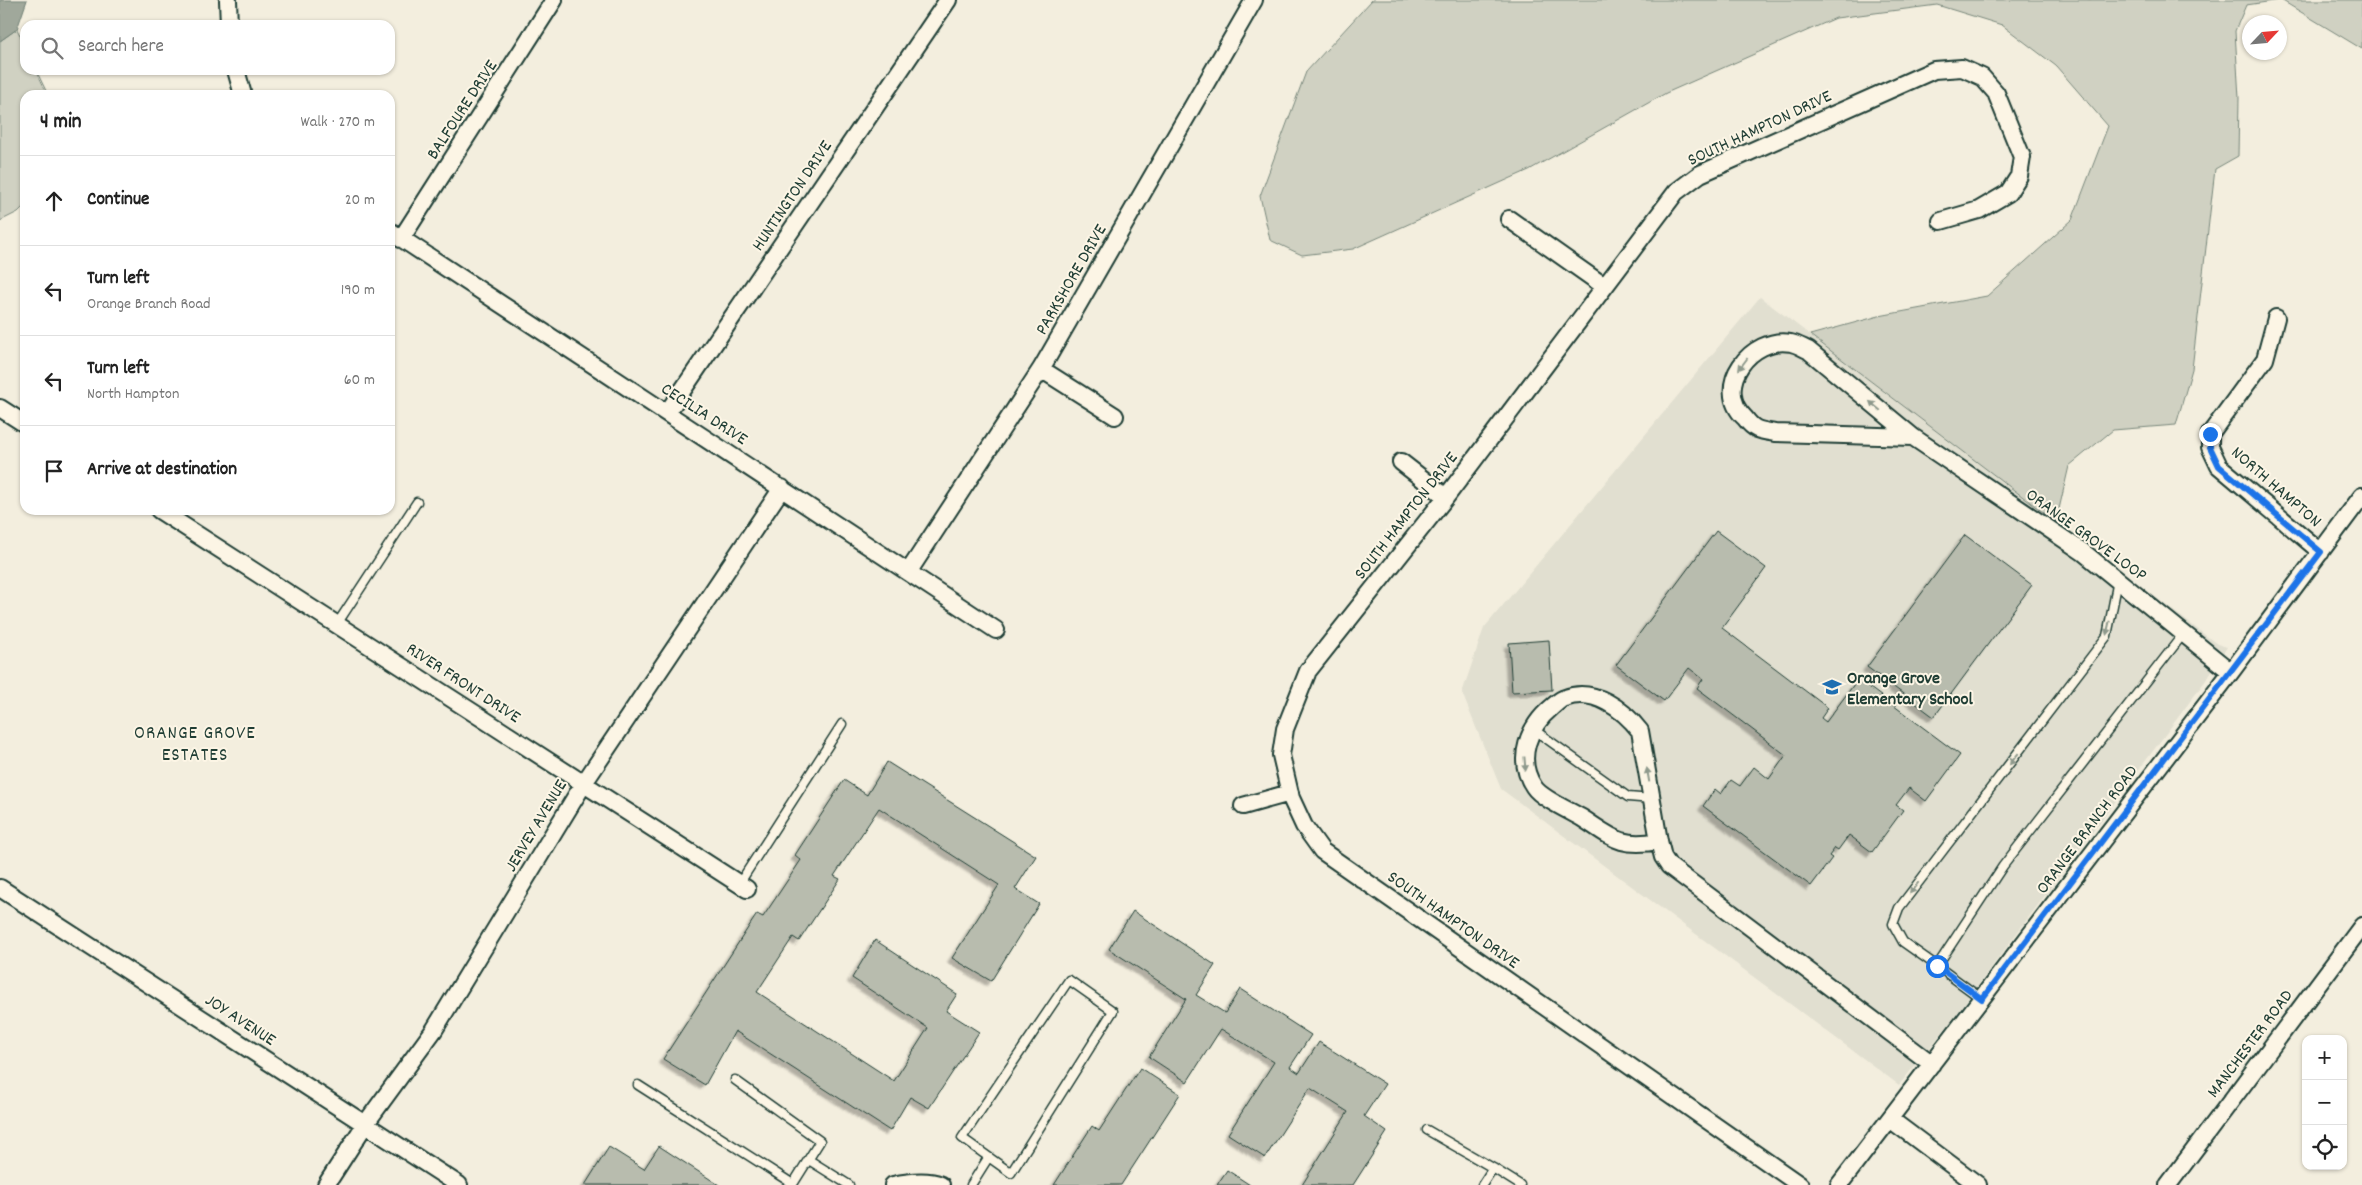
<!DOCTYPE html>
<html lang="en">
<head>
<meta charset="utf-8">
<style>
	:root { --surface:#fff; --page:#f2f2f2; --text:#222; --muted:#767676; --line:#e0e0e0 }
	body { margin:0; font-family:Dekko,sans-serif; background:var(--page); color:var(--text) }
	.controls { position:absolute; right:15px; bottom:15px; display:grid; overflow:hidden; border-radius:10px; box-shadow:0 1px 4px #0004 }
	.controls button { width:45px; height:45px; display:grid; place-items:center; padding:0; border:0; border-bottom:1px solid var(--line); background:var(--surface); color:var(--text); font:25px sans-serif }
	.compass { position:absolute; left:2242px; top:15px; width:45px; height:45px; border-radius:50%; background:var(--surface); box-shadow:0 1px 4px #0004; rotate:64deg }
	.stop { position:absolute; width:15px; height:15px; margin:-11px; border:4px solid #1a73e8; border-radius:50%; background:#fff }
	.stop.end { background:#1a73e8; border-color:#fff; box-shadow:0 1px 5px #0008 }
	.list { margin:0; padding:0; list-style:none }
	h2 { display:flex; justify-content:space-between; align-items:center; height:65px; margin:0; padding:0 20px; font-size:21px }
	h2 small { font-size:16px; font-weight:400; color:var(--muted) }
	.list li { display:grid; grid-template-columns:32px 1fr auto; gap:15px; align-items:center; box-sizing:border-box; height:90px; padding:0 20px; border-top:1px solid var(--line) }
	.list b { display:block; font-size:19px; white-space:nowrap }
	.list p { margin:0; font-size:16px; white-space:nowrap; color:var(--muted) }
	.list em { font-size:16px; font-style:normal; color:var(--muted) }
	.icon { flex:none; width:28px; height:28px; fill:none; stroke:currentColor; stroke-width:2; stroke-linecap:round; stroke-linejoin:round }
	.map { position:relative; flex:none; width:2362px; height:1185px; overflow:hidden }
	.search { position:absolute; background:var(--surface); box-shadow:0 1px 4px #0004; left:20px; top:20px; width:375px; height:55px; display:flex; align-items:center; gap:12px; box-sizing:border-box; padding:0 18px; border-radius:15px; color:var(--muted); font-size:19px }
	.panel { position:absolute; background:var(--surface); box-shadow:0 1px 4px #0004; left:20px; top:90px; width:375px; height:425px; border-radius:15px }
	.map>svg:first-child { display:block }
	.built { fill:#e1dfd0 }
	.green { fill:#d0d1c2; stroke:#78877b }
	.water { fill:#a0a89b; stroke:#6c7d72 }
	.building { fill:#b8bcae; stroke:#1f3d34; filter:url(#shadow) }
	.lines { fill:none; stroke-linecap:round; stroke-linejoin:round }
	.service-casing { stroke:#1f3d34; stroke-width:11 }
	.minor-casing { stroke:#1f3d34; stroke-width:20 }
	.service { stroke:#fcf5e5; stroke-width:8 }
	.minor { stroke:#fcf5e5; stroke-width:16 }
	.oneway { fill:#8e998c }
	.route { stroke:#1a73e8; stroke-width:6 }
	.labels { text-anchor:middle; stroke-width:4; stroke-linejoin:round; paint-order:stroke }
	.street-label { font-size:18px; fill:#1f3d34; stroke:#fcf5e5 }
	.poi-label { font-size:18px; font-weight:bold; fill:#1f3d34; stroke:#fcf5e5; text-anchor:start }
	.neighbourhood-label { font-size:19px; letter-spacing:1px; fill:#1f3d34; stroke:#fcf5e5 }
</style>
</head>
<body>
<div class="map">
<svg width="2362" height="1185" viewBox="0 0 2362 1185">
	<defs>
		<filter id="shadow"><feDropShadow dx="-4.5" dy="4.5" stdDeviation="1" flood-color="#0004"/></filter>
	</defs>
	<rect width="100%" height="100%" fill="#f3eede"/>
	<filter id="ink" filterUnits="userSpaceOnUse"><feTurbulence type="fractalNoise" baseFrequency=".02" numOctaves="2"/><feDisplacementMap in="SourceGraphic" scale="10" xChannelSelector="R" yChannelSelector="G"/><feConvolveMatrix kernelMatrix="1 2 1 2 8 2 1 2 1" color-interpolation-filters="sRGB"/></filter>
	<g filter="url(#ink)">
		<path class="built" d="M1760 297 2217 644 2227 647 2206 680 1949 1024 1899 1085 1501 789 1462 693 1484 628Z"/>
		<path class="green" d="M1372 0H2281L2246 5 2235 31 2239 98 2238 156 2215 169 2192 369 2176 425 2113 430 2069 466 2056 522 1810 335 1879 316 1987 296 2072 220 2108 126 2056 66 2002 25 1937 5 1836 18 1666 93 1529 170 1353 249 1302 255 1270 240 1260 196 1306 72Z
			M2281 0H2362V49Z
			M17 29 25 46V70H36L48 95H25V205L18 212 0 221V41Z"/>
		<path class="water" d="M0 0H27L17 29 0 41Z"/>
		<path class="building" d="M1716 531 1766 568 1722 628 1828 708 1821 718 1826 722 1858 679 1960 755 1926 801 1909 788 1896 805 1903 810 1872 852 1849 835 1838 850 1835 848 1829 856 1832 858 1811 886 1703 806 1715 789 1721 794 1731 780 1740 786 1754 767 1769 779 1786 755 1697 688 1703 679 1689 668 1664 701 1616 665Z
			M1965 535 2032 585 1934 717 1867 667Z
			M1549 640 1552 690 1512 692 1509 643Z
			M887 762 1036 856 1015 889 1039 904 991 981 952 958 999 885 879 808 834 876 840 879 799 941 793 937 757 992 894 1081 928 1028 852 978 875 940 957 994 946 1011 979 1032 929 1108 910 1097 890 1131 735 1031 705 1085 663 1059 757 914 763 917 801 860 795 855 844 780 867 795Z
			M1133 911 1215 965 1196 995 1225 1013 1240 989 1311 1035 1290 1067 1299 1073 1319 1042 1385 1084 1364 1116 1387 1132 1353 1185H1302L1348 1112 1310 1088 1265 1158 1228 1134 1274 1062 1221 1029 1187 1082 1149 1057 1186 999 1109 949Z
			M1140 1068 1180 1094 1121 1185H1054L1092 1126 1099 1131Z
			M659 1146 719 1185H585L609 1147 644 1169Z
			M1227 1170 1250 1185H1217Z"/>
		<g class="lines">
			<g class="service-casing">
				<path id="service" d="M337 624 417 502
					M1533 729 1628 797 1652 799
					M739 884 842 724
					M1937 966 1903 942 1893 924 1899 908 2107 636 2118 580
					M1069 980 1113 1011 1011 1173 962 1138Z
					M1982 999 1937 966 2003 866 2184 633
					M638 1085 793 1184 820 1141 735 1080
					M1427 1130 1493 1168
					M809 1160 849 1185
					M971 1185 988 1158
					M1482 1185 1493 1168 1520 1185"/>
			</g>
			<g class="minor-casing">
				<path id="minor" d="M228 0 229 25
					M236 70 243 95
					M1509 219 1604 286
					M390 231 996 630
					M401 239 554 0
					M2276 318 2265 359 2210 434V447L2219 466 2321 552
					M1041 369 1115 416
					M0 408 25 424
					M667 413 948 0
					M1913 437 1775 433C1769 432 1762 431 1757 429 1752 427 1748 422 1745 418 1712 387 1751 335 1791 343 1797 344 1803 348 1808 350L1913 437 2083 552 2231 672
					M1401 462 1446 497
					M159 510 747 889
					M909 571 1041 369 1254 0
					M1243 806 1290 793
					M1659 841C1620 848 1613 838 1582 818 1570 811 1541 798 1534 787 1515 759 1529 726 1552 707 1556 704 1560 699 1565 698 1594 687 1623 709 1640 731L1659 841 1663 857 1669 866 1932 1064
					M0 888 459 1185
					M1890 1119 1978 1185
					M326 1185 366 1123 434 1030 584 783 782 488
					M893 1185C907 1182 927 1179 941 1185
					M1800 1185 1322 851 1304 826 1291 798 1281 755 1285 729 1308 671 1446 497 1676 192 1700 174 1934 70 1962 68 1982 77 1996 93 2022 157 2019 176 2008 193 1979 210 1941 221
					M1839 1185 2231 672 2362 496
					M2168 1185 2362 926"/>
			</g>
			<use href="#service" class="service"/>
			<use href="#minor" class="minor"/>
		</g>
		<defs><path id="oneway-solid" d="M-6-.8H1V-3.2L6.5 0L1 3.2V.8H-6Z" transform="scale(1.25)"/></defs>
		<g class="oneway">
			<use href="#oneway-solid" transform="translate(1743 364) rotate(127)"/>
			<use href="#oneway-solid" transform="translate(1875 406) rotate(-140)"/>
			<use href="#oneway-solid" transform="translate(2108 628) rotate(103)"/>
			<use href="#oneway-solid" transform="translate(2014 759) rotate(128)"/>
			<use href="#oneway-solid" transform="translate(1525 764) rotate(85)"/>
			<use href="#oneway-solid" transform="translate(1648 775) rotate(-100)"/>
			<use href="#oneway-solid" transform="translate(1914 888) rotate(128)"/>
		</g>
	</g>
	<g class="lines" filter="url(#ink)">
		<path class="route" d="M1937 966 1982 999 2321 552 2219 466 2210 447V434"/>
	</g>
	<defs>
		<g id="school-bare" transform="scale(1.5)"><path d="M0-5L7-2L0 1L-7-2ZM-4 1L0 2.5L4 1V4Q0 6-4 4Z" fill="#1f6fb2" stroke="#fcf5e5" stroke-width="2.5" paint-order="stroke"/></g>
	</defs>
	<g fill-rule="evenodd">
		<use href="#school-bare" x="1832" y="687"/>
	</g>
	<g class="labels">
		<g class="street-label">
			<text transform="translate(461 109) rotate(-57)" y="6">BALFOURE DRIVE</text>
			<text transform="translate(1759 127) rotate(-25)" y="6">SOUTH HAMPTON DRIVE</text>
			<text transform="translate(791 195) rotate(-56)" y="6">HUNTINGTON DRIVE</text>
			<text transform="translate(1070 279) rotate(-60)" y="6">PARKSHORE DRIVE</text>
			<text transform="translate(705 413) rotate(33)" y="6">CECILIA DRIVE</text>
			<text transform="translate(2277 486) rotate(41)" y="6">NORTH HAMPTON</text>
			<text transform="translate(1405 515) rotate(-52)" y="6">SOUTH HAMPTON DRIVE</text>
			<text transform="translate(2087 534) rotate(36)" y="6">ORANGE GROVE LOOP</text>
			<text transform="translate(464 682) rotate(33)" y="6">RIVER FRONT DRIVE</text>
			<text transform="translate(535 825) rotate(-59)" y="6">JERVEY AVENUE</text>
			<text transform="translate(2086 829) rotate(-53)" y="6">ORANGE BRANCH ROAD</text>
			<text transform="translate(1454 919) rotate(35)" y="6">SOUTH HAMPTON DRIVE</text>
			<text transform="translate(241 1019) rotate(33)" y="6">JOY AVENUE</text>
			<text transform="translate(2249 1043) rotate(-53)" y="6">MANCHESTER ROAD</text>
		</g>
		<g class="poi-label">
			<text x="1847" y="683">Orange Grove<tspan x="1847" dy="21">Elementary School</tspan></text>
		</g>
		<g class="neighbourhood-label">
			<text x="195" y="738">ORANGE GROVE<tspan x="195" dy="22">ESTATES</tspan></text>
		</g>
	</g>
</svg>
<div class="controls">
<button>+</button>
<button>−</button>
<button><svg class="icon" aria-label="locate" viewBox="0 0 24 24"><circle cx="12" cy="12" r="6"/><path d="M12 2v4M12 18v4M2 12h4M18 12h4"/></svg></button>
</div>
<svg class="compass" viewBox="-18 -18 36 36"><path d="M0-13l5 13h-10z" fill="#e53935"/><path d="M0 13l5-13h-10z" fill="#767676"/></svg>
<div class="stop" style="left:1937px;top:966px"></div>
<div class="stop end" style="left:2210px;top:434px"></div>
<div class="search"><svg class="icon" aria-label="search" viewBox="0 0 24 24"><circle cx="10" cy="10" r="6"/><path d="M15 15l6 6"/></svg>Search here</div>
<section class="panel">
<h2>4 min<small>Walk · 270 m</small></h2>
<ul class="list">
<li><svg class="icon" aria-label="ahead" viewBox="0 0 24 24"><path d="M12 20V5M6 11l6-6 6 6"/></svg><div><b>Continue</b></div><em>20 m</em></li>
<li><svg class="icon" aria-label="left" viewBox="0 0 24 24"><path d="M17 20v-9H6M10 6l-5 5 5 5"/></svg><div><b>Turn left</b><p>Orange Branch Road</p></div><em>190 m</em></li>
<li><svg class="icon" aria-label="left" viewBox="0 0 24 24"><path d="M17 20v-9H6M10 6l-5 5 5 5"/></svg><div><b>Turn left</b><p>North Hampton</p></div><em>60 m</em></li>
<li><svg class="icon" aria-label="arrive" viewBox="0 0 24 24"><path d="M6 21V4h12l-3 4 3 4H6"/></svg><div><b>Arrive at destination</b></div></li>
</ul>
</section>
</div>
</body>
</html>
